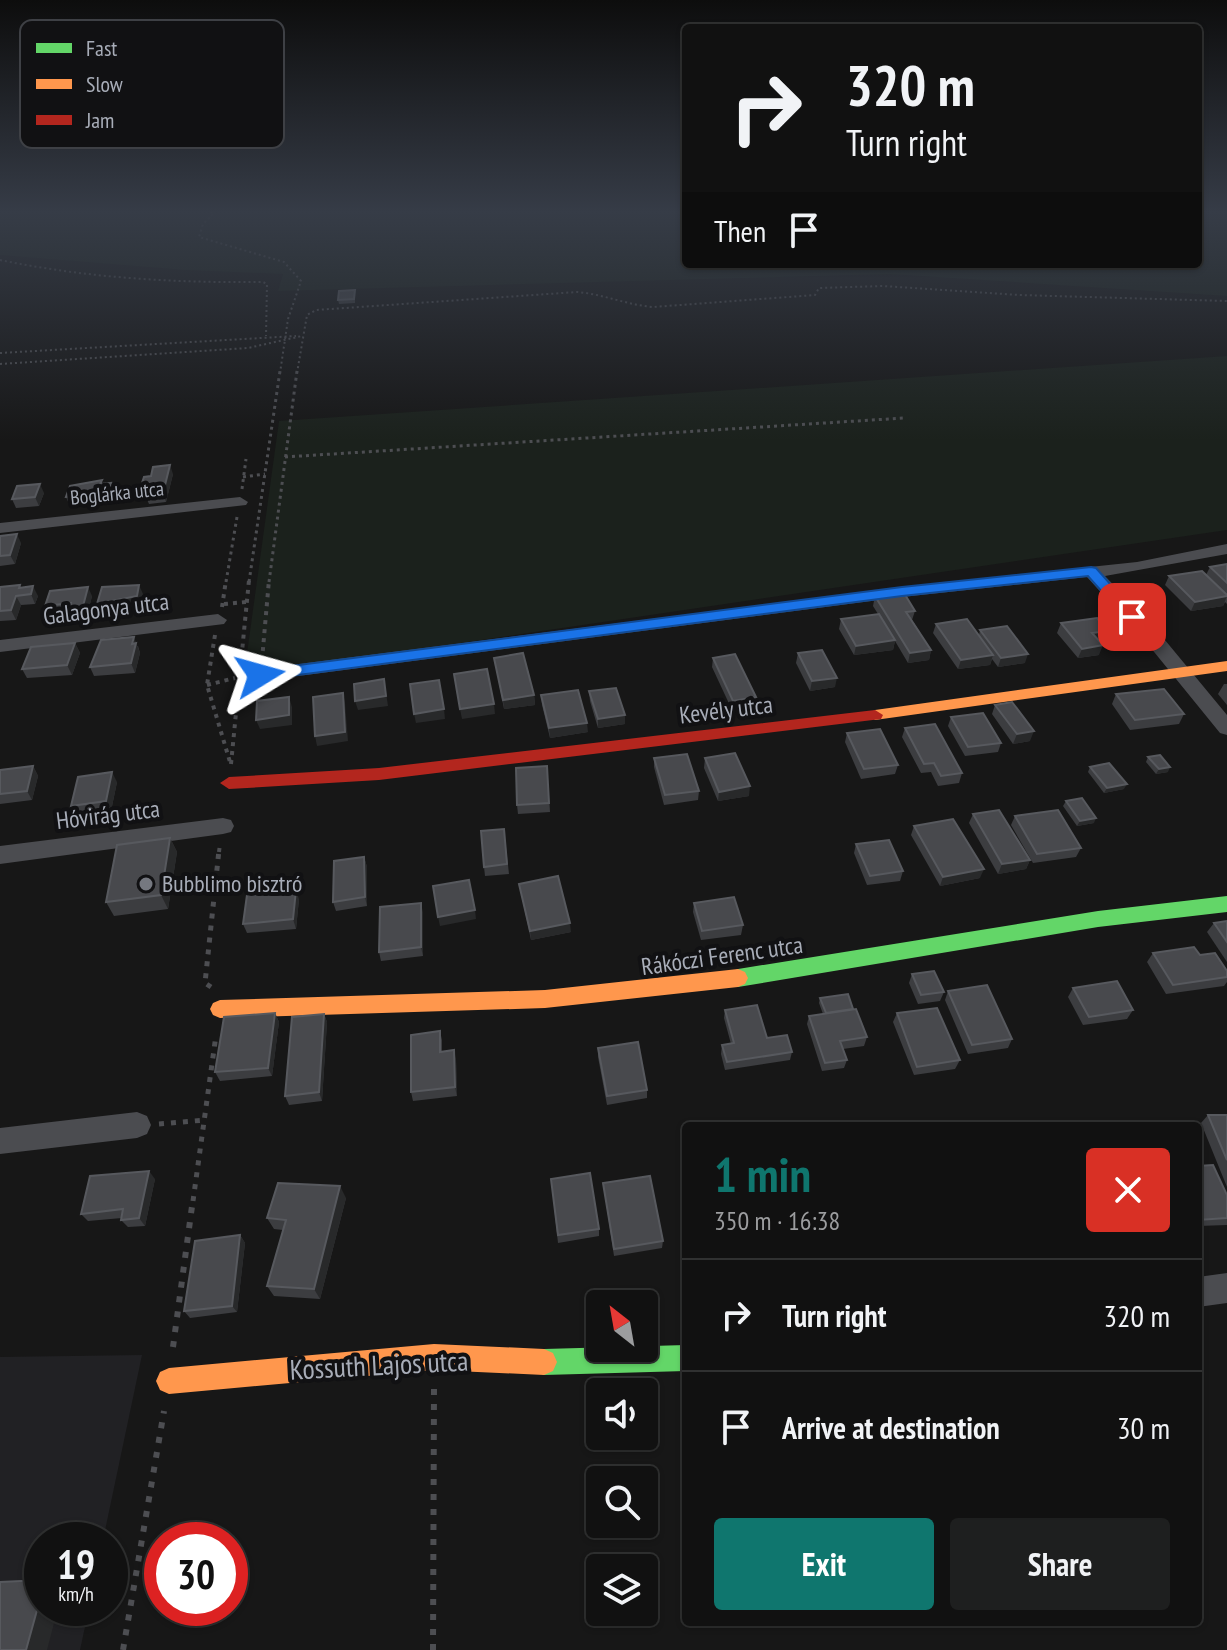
<!DOCTYPE html>
<html lang="en">
<head>
<meta charset="utf-8">
<style>
  :root { --surface:#111; --page:#1e1f1f; --text:#f1f3f6; --muted:#9c9d9f; --line:#303131; --accent:#0f766e }
  body { margin:0; font-family:"PT Sans Narrow",sans-serif; background:var(--page); color:var(--text); height:100vh; display:flex; flex-direction:column; font-size:30px; white-space:nowrap }
  * { box-sizing:border-box; margin:0 }
  p { font-size:26px; color:var(--muted) }
  .icon { flex:none; width:44px; height:44px; fill:none; stroke:currentColor; stroke-width:2; stroke-linecap:round; stroke-linejoin:round }
  .map { position:relative; flex:1; overflow:hidden }
  .panel { position:absolute; left:682px; top:1122px; width:520px; height:504px; display:flex; flex-direction:column; background:var(--surface); border-radius:8px; box-shadow:0 2px 6px #0004,0 0 0 2px var(--line) }
  .panel>* { flex:none }
  .hud { position:absolute; left:682px; top:24px; width:520px; height:244px; border-radius:8px; box-shadow:0 2px 6px #0004,0 0 0 2px var(--line); background:#111; color:var(--text); overflow:hidden }
  .needle { width:52px; rotate:329deg }
  .tools { position:absolute; left:586px; top:1290px; display:grid; gap:16px }
  .tools a { display:grid; place-items:center; width:72px; height:72px; border-radius:8px; background:var(--surface); box-shadow:0 2px 6px #0004,0 0 0 2px var(--line); font-size:40px }
  .speed { position:absolute; left:24px; top:1522px; display:flex; gap:16px; font-size:40px; font-weight:700; text-align:center }
  .speed>* { display:grid; place-content:center; width:104px; height:104px; border-radius:50%; background:var(--surface); box-shadow:0 2px 6px #0004,0 0 0 2px var(--line); line-height:1 }
  .speed small { font-size:20px; font-weight:400 }
  .speed .limit { border:12px solid #d22; background:#fff; color:#111 }
  .pin { position:absolute; display:grid; place-items:center; width:68px; height:68px; color:#fff; margin:-34px; border-radius:16px; box-shadow:0 4px 12px #0006 }
  .me { position:absolute; width:88px; margin:-44px; rotate:82deg; stroke-linejoin:round; filter:drop-shadow(0 0 6px #0008) }
  .turn { display:flex; align-items:center; gap:28px; height:168px; padding:0 32px; font-size:36px }
  .turn .icon { width:104px; height:104px; stroke-width:2.5 }
  .turn b { display:block; font-size:56px; line-height:68px }
  .then { display:flex; align-items:center; height:76px; padding:0 32px; background:#0003; gap:16px; font-size:30px }
  .round { display:grid; place-items:center; flex:none; width:84px; height:84px; border-radius:8px; background:var(--page) }
  .head { display:flex; align-items:center; justify-content:space-between; height:136px; padding:0 32px }
  h1 { font-size:48px; font-weight:700; line-height:60px; color:var(--accent) }
  .primary-button { display:flex; gap:16px; margin-top:auto; padding:16px 32px }
  .primary-button a { flex:1; height:92px; border-radius:8px; background:var(--accent); color:#fff; font-size:32px; font-weight:700; line-height:92px; text-align:center }
  .primary-button a+a { background:var(--page); color:var(--text) }
  ul { padding:0; list-style:none }
  li { display:flex; align-items:center; gap:24px; height:112px; padding:0 32px; border-top:2px solid var(--line) }
  li div { flex:1 }
  li b { display:block; font-size:30px }
  li em { font-style:normal }
  .map>svg:first-child { display:block }
</style>
</head>
<body>
<div class="map">
<svg width="1227" height="1650" viewBox="0 0 1227 1650">
  <rect width="100%" height="100%" fill="#171717"/>
  <!-- built -->
  <path fill="#212124" d="M142 1355 103 1540H42V1608H89L80 1650H0V1357Z"/>
  <!-- green -->
  <g fill="#1b211c">
    <path d="M0 210H686V264H1198V210H1227V296L890 274 278 291 283 274 185 270 0 255Z"/>
    <path d="M1227 356V530L244 675 279 421Z"/>
  </g>
  <g fill="none" stroke-linecap="round" stroke-linejoin="round">
    <!-- path-far4 -->
    <g stroke="#4d4e52" stroke-width="2" stroke-dasharray="2 3" stroke-linecap="butt">
      <path d="M206 210 214 213 203 224 199 237 284 262 301 281 288 319 280 373"/>
      <path d="M0 260C88 278 174 283 263 282L267 284 266 336"/>
      <path d="M0 353 296 336"/>
      <path d="M0 364 248 348 302 336"/>
      <path d="M297 373 307 315 316 310 577 292C603 294 627 305 653 307L815 295 819 288 883 286 1019 295 1227 301"/>
    </g>
    <!-- path-far3 -->
    <g stroke="#4d4e52" stroke-width="3" stroke-dasharray="3 4" stroke-linecap="butt">
      <path d="M285 457 904 418"/>
      <path d="M243 477 265 474"/>
      <path d="M242 489 246 459"/>
      <path d="M226 582 237 517"/>
      <path d="M249 582 280 371"/>
      <path d="M269 582 297 371"/>
    </g>
    <!-- path-far2 -->
    <g stroke="#4d4e52" stroke-width="4" stroke-dasharray="4 5" stroke-linecap="butt">
      <path d="M224 604 246 602"/>
      <path d="M222 607 226 580"/>
      <path d="M215 635 207 685 230 762"/>
      <path d="M262 660 269 580"/>
      <path d="M207 685 235 678"/>
      <path d="M231 764 249 580"/>
      <path d="M219 852 220 844"/>
    </g>
    <!-- path-far1 -->
    <g stroke="#4d4e52" stroke-width="5" stroke-dasharray="5 7" stroke-linecap="butt">
      <path d="M211 987 205 983 219 850"/>
      <path d="M159 1124 205 1120"/>
      <path d="M193 1201 216 1035"/>
    </g>
    <!-- path -->
    <g stroke="#4d4e52" stroke-width="6" stroke-dasharray="6 9" stroke-linecap="butt">
      <path d="M173 1347 193 1199"/>
      <path d="M123 1650 164 1411"/>
      <path d="M433 1650 434 1388"/>
    </g>
    <!-- street -->
    <g fill="#4b4c50" fill-rule="evenodd">
      <path d="M240 497 248 502 246 505 0 533V523Z"/>
      <path d="M1227 544V554L1105 576 1160 634 1227 715V735L1220 733 1146 642 1087 577 902 597 260 681 250 675 260 669 902 587 1137 562Z"/>
      <path d="M218 614 227 620 224 624 0 652V640Z"/>
      <path d="M223 818 231 820 234 826 231 832 223 834 0 864V846Z"/>
      <path d="M137 1112 147 1116 151 1125 147 1134 137 1138 0 1154V1128Z"/>
      <path d="M1227 1273V1303L1198 1307V1277Z"/>
    </g>
    <!-- fast -->
    <g fill="#63d668" fill-rule="evenodd">
      <path d="M1227 896V912L1098 927 738 987 731 984 728 978 731 972 738 969 1098 911Z"/>
      <path d="M686 1345V1371L544 1375 535 1371 531 1362 535 1353 544 1349Z"/>
    </g>
    <!-- slow -->
    <g fill="#ff974d" fill-rule="evenodd">
      <path d="M1227 661V671L875 720 867 715 875 710Z"/>
      <path d="M738 969 745 972 748 978 745 984 738 987 545 1008 220 1018 213 1015 210 1009 213 1003 220 1000 545 990Z"/>
      <path d="M434 1344 544 1349 553 1353 557 1362 553 1371 544 1375 434 1370 169 1394 160 1390 156 1381 160 1372 169 1368Z"/>
    </g>
    <!-- jam -->
    <path fill="#b3261e" fill-rule="evenodd" d="M875 710 883 715 881 719 379 780 229 789 220 783 229 777 379 768Z"/>
  </g>
  <!-- wall -->
  <g fill="#3c3d40">
    <path d="M355 290V303L339 304 338 300Z"/>
    <path d="M173 474 166 502 149 504 141 486Z"/>
    <path d="M103 483H111L114 492 111 503 70 506 66 497Z"/>
    <path d="M44 493 39 506 16 508 12 499Z"/>
    <path d="M0 536 21 543 15 564 0 566Z"/>
    <path d="M1227 564V604L1225 602 1223 606 1191 611 1165 585 1169 576 1206 575 1210 567Z"/>
    <path d="M0 587 21 588 38 596 35 604 21 605 16 620 0 621Z"/>
    <path d="M92 596 87 616 74 617 72 613 50 615 45 606Z"/>
    <path d="M875 596 915 611 912 620 931 650 929 660 908 663 895 641 893 650 854 655 839 629 841 619 878 614 873 606Z"/>
    <path d="M1061 623 1104 640 1099 641V655L1078 658 1057 633Z"/>
    <path d="M936 624 979 635 980 630 1025 663 998 667 992 659 990 665 958 669 933 633Z"/>
    <path d="M75 643 80 653 72 675 27 678 22 669Z"/>
    <path d="M138 646 140 653 135 673 94 676 90 667Z"/>
    <path d="M798 653 835 687 810 691 796 663Z"/>
    <path d="M494 658 534 695 535 705 504 709Z"/>
    <path d="M713 658 756 697 755 707 732 710 712 667Z"/>
    <path d="M1224 684H1227V705L1218 694Z"/>
    <path d="M589 691 625 715V724L598 728 590 701Z"/>
    <path d="M1116 694 1184 714 1179 724 1130 730 1112 704Z"/>
    <path d="M541 695 588 732 550 738 542 705Z"/>
    <path d="M995 705 1030 741 1013 744 992 714Z"/>
    <path d="M951 717 1001 743 998 752 965 756 948 726Z"/>
    <path d="M905 728 962 773 959 783 938 786 931 772 921 773 902 737Z"/>
    <path d="M847 733 898 765 895 774 861 779 845 742Z"/>
    <path d="M1148 757 1168 772 1156 774 1146 762Z"/>
    <path d="M654 758 699 791 698 800 664 805 654 767Z"/>
    <path d="M705 758 749 796 718 801 704 768Z"/>
    <path d="M33 766 38 776 32 800 0 804V770Z"/>
    <path d="M547 766 550 812 518 814 517 805Z"/>
    <path d="M1090 767 1124 789 1104 793 1088 772Z"/>
    <path d="M117 782 111 811 76 815 71 806Z"/>
    <path d="M1066 801 1094 823 1077 826 1063 806Z"/>
    <path d="M973 814 1030 860 1026 869 998 874 969 823Z"/>
    <path d="M1015 816 1081 848 1076 857 1033 863 1011 825Z"/>
    <path d="M914 826 980 878 940 886 911 835Z"/>
    <path d="M504 829 509 874 485 876 484 867Z"/>
    <path d="M170 838 177 852 168 909 114 916 106 902Z"/>
    <path d="M856 844 903 871 900 881 867 885 854 853Z"/>
    <path d="M364 857 367 867V906L336 911 333 902Z"/>
    <path d="M519 884 571 932 531 940Z"/>
    <path d="M299 899 296 929 247 933 243 924Z"/>
    <path d="M694 903 743 925 741 935 701 940 693 912Z"/>
    <path d="M423 912V956L381 961 379 952Z"/>
    <path d="M1227 921V962L1207 932 1214 923Z"/>
    <path d="M1153 953 1227 971V982L1224 986 1166 994 1147 962Z"/>
    <path d="M912 974 944 992 940 1001 918 1004 909 983Z"/>
    <path d="M1073 988 1133 1010 1127 1019 1083 1025 1068 997Z"/>
    <path d="M948 991 1012 1039 1008 1048 968 1054 945 1000Z"/>
    <path d="M820 998 853 1010 867 1037 864 1046 843 1049 847 1060 844 1068 822 1071 807 1024 809 1016 823 1014 819 1003Z"/>
    <path d="M725 1010 767 1038 792 1052 790 1060 725 1070 721 1054 722 1045 731 1044 724 1018Z"/>
    <path d="M275 1013 279 1022 272 1076 220 1081 215 1072Z"/>
    <path d="M897 1013 960 1060 955 1069 914 1075 893 1022Z"/>
    <path d="M324 1014 327 1022 322 1101 289 1105 285 1096Z"/>
    <path d="M440 1031 442 1040V1052L456 1059 457 1096 413 1101 411 1092Z"/>
    <path d="M598 1048 647 1090V1098L607 1105 598 1057Z"/>
    <path d="M1208 1115H1227V1187L1201 1123Z"/>
    <path d="M1198 1166 1227 1195V1225L1198 1226Z"/>
    <path d="M155 1179 145 1226 128 1227 121 1220 122 1218 88 1221 81 1214Z"/>
    <path d="M551 1179 599 1229V1236L558 1243Z"/>
    <path d="M603 1183 663 1241 662 1248 614 1256Z"/>
    <path d="M346 1198 320 1299 274 1296 267 1286 283 1230 274 1229 267 1218Z"/>
    <path d="M240 1235 245 1243 237 1312 190 1318 184 1311Z"/>
  </g>
  <!-- shaded-wall -->
  <g fill="#28292a">
    <path d="M170 465 173 474 166 502 163 493Z"/>
    <path d="M111 483 114 492 111 503 107 494Z"/>
    <path d="M40 484 44 493 39 506 35 497Z"/>
    <path d="M17 534 21 543 15 564 10 555Z"/>
    <path d="M139 585 143 594 140 605 102 613 97 604Z"/>
    <path d="M33 586 38 596 35 604 31 594Z"/>
    <path d="M88 587 92 596 87 616 83 606Z"/>
    <path d="M16 596 21 605 16 620 11 610Z"/>
    <path d="M1227 596 1223 606 1191 611 1195 602Z"/>
    <path d="M1108 631 1104 640 1089 643 1092 633Z"/>
    <path d="M134 637 140 653 135 673 131 663Z"/>
    <path d="M895 640 893 650 854 655 856 646Z"/>
    <path d="M75 643 80 653 72 675 67 665Z"/>
    <path d="M1103 645 1099 655 1078 658 1082 649Z"/>
    <path d="M931 650 929 660 908 663 910 653Z"/>
    <path d="M1028 654 1025 663 998 667 1001 658Z"/>
    <path d="M993 655 990 665 958 669 961 660Z"/>
    <path d="M837 678 835 687 810 691 812 681Z"/>
    <path d="M384 679 388 706 358 710 355 701Z"/>
    <path d="M343 693 345 703 348 741 317 746 315 736Z"/>
    <path d="M534 695 535 705 504 709 503 700Z"/>
    <path d="M289 697 292 707V725L260 729 256 720Z"/>
    <path d="M756 697 755 707 732 710 733 701Z"/>
    <path d="M494 704 495 714 462 719 460 709Z"/>
    <path d="M444 709 445 719 416 723 414 714Z"/>
    <path d="M625 715V724L598 728V719Z"/>
    <path d="M587 723 588 732 550 738 549 728Z"/>
    <path d="M1034 731 1030 741 1013 744 1017 734Z"/>
    <path d="M33 766 38 776 32 800 27 791Z"/>
    <path d="M1170 767 1168 772 1156 774 1159 769Z"/>
    <path d="M112 772 117 782 111 811 106 801Z"/>
    <path d="M1127 784 1124 789 1104 793 1107 788Z"/>
    <path d="M750 786 749 796 718 801 719 792Z"/>
    <path d="M1096 818 1094 823 1077 826 1080 821Z"/>
    <path d="M170 838 177 852 168 909 161 895Z"/>
    <path d="M364 857 367 867V906L365 897Z"/>
    <path d="M1030 860 1026 869 998 874 1002 864Z"/>
    <path d="M984 869 980 878 940 886 943 877Z"/>
    <path d="M296 890 299 899 296 929 293 919Z"/>
    <path d="M421 903 423 912V956L421 947Z"/>
    <path d="M475 910 476 919 440 926 438 917Z"/>
    <path d="M570 923 571 932 531 940 530 931Z"/>
    <path d="M275 1013 279 1022 272 1076 268 1068Z"/>
    <path d="M324 1014 327 1022 322 1101 319 1092Z"/>
    <path d="M454 1050 456 1059 457 1096 455 1087Z"/>
    <path d="M149 1171 155 1179 145 1226 139 1218Z"/>
    <path d="M340 1186 346 1198 320 1299 314 1289Z"/>
    <path d="M240 1235 245 1243 237 1312 232 1306Z"/>
    <path d="M42 1592V1608H58L47 1650H26Z"/>
  </g>
  <!-- building -->
  <g fill="#48494d" stroke="#57595e" stroke-width="2">
    <path d="M355 290 354 299 338 300 339 291Z"/>
    <path d="M170 465 163 493 146 494 148 486H141L144 477 151 476 153 467Z"/>
    <path d="M102 480 100 484 111 483 107 494 66 497 70 486Z"/>
    <path d="M40 484 35 497 12 499 17 486Z"/>
    <path d="M17 534 10 555 0 556V536Z"/>
    <path d="M1227 564V583L1210 567Z"/>
    <path d="M1202 571 1227 595V596L1195 602 1169 576Z"/>
    <path d="M20 585 19 588 33 586 31 594 16 596 11 610 0 611V587Z"/>
    <path d="M139 585 137 596 97 604 102 587Z"/>
    <path d="M88 587 83 606 70 608 71 603 45 606 50 591Z"/>
    <path d="M904 593 915 611 906 612 931 650 910 653 875 596Z"/>
    <path d="M879 614 895 640 856 646 841 619Z"/>
    <path d="M1097 618 1108 631 1092 633 1103 645 1082 649 1061 623Z"/>
    <path d="M967 619 993 655 961 660 936 624Z"/>
    <path d="M1007 626 1028 654 1001 658 980 630Z"/>
    <path d="M134 637 132 644 136 643 131 663 90 667 101 640Z"/>
    <path d="M75 643 67 665 22 669 31 647Z"/>
    <path d="M822 650 837 678 812 681 798 653Z"/>
    <path d="M523 653 534 695 503 700 494 658Z"/>
    <path d="M735 654 756 697 733 701 713 658Z"/>
    <path d="M487 669 494 704 460 709 454 674Z"/>
    <path d="M384 679 386 696 355 701 354 684Z"/>
    <path d="M439 680 444 709 414 714 410 684Z"/>
    <path d="M616 688 625 715 598 719 589 691Z"/>
    <path d="M1164 689 1184 714 1135 720 1116 694Z"/>
    <path d="M578 690 587 723 549 728 541 695Z"/>
    <path d="M343 693 345 732 315 736 313 697Z"/>
    <path d="M289 697V715L256 720 257 701Z"/>
    <path d="M1012 702 1034 731 1017 734 995 705Z"/>
    <path d="M983 713 1001 743 968 747 951 717Z"/>
    <path d="M935 724 962 773 941 776 934 763 924 764 905 728Z"/>
    <path d="M880 729 898 765 864 769 847 733Z"/>
    <path d="M735 753 750 786 719 792 705 758Z"/>
    <path d="M687 754 699 791 665 795 654 758Z"/>
    <path d="M1160 755 1170 767 1159 769 1148 757Z"/>
    <path d="M1109 763 1127 784 1107 788 1090 767Z"/>
    <path d="M33 766 27 791 0 794V770Z"/>
    <path d="M547 766 549 803 517 805 516 768Z"/>
    <path d="M112 772 106 801 71 806 78 777Z"/>
    <path d="M1082 798 1096 818 1080 821 1066 801Z"/>
    <path d="M999 810 1030 860 1002 864 973 814Z"/>
    <path d="M1058 810 1081 848 1037 854 1015 816Z"/>
    <path d="M953 819 984 869 943 877 914 826Z"/>
    <path d="M504 829 507 864 484 867 481 831Z"/>
    <path d="M170 838 161 895 106 902 117 845Z"/>
    <path d="M889 840 903 871 870 876 856 844Z"/>
    <path d="M364 857 365 897 333 902 334 861Z"/>
    <path d="M558 876 570 923 530 931 519 884Z"/>
    <path d="M469 880 475 910 438 917 433 886Z"/>
    <path d="M296 890 293 919 243 924 247 895Z"/>
    <path d="M734 897 743 925 702 931 694 903Z"/>
    <path d="M421 903V947L379 952 380 907Z"/>
    <path d="M1227 921V942L1214 923Z"/>
    <path d="M1194 947 1200 955 1215 953 1227 971V977L1173 985 1153 953Z"/>
    <path d="M934 971 944 992 921 995 912 974Z"/>
    <path d="M1117 981 1133 1010 1089 1017 1073 988Z"/>
    <path d="M987 985 1012 1039 972 1045 948 991Z"/>
    <path d="M848 994 853 1009 826 1013 820 998Z"/>
    <path d="M757 1005 767 1038 787 1035 792 1052 727 1062 722 1045 734 1043 725 1010Z"/>
    <path d="M937 1008 960 1060 917 1067 897 1013Z"/>
    <path d="M856 1009 867 1037 840 1041 847 1060 825 1063 809 1016Z"/>
    <path d="M275 1013 268 1068 215 1072 224 1017Z"/>
    <path d="M324 1014 319 1092 285 1096 292 1017Z"/>
    <path d="M440 1031V1052L454 1050 455 1087 411 1092V1035Z"/>
    <path d="M638 1042 647 1090 607 1096 598 1048Z"/>
    <path d="M1208 1115H1227V1160Z"/>
    <path d="M1213 1165 1227 1195V1218L1198 1220V1166Z"/>
    <path d="M149 1171 139 1218 121 1220 123 1209 81 1214 90 1176Z"/>
    <path d="M590 1173 599 1229 558 1235 551 1179Z"/>
    <path d="M650 1176 663 1241 614 1249 603 1183Z"/>
    <path d="M278 1183 340 1186 314 1289 267 1286 286 1220 267 1218Z"/>
    <path d="M240 1235 232 1306 184 1311 195 1241Z"/>
    <path d="M42 1580V1592L26 1650H0V1582Z"/>
  </g>
  <!-- sky -->
  <linearGradient id="sky" x2="0" y2="1"><stop stop-color="#0d0d0d"/><stop offset="0.48" stop-color="#363c47"/><stop offset="1" stop-color="#363c47" stop-opacity="0"/></linearGradient>
  <rect width="1227" height="441" fill="url(#sky)"/>
  <!-- route -->
  <path fill="#1a73e8" stroke="#114b97" stroke-width="2" d="M1091 567 1096 568 1137 614V620H1127L1088 576 902 596 260 680 252 675 260 670 902 587Z"/>
  <!-- markers -->
  <circle fill="#757880" stroke="#111113" stroke-width="3" cx="146" cy="884" r="8"/>
  <g text-anchor="middle" stroke-width="8" stroke-linejoin="round" paint-order="stroke">
    <!-- far-street labels -->
    <g font-size="20" fill="#a8adb8" stroke="#111113">
      <text transform="translate(117 493) rotate(-6)" y="7">Boglárka utca</text>
    </g>
    <!-- street labels -->
    <g font-size="24" fill="#a8adb8" stroke="#111113">
      <text transform="translate(106 609) rotate(-7)" y="8">Galagonya utca</text>
      <text transform="translate(726 710) rotate(-7)" y="8">Kevély utca</text>
      <text transform="translate(108 815) rotate(-7)" y="8">Hóvirág utca</text>
      <text transform="translate(722 956) rotate(-8)" y="8">Rákóczi Ferenc utca</text>
    </g>
    <!-- poi labels -->
    <g font-size="24" fill="#a8adb8" stroke="#111113" text-anchor="start">
      <text x="162" y="892">Bubblimo bisztró</text>
    </g>
    <!-- near-street labels -->
    <g font-size="28" fill="#a8adb8" stroke="#111113">
      <text transform="translate(379 1365) rotate(-3)" y="10">Kossuth Lajos utca</text>
    </g>
  </g>
  <!-- legend -->
  <rect x="20" y="20" width="264" height="128" rx="12" fill="#111113" stroke="#3e4045" stroke-width="2"/>
  <rect x="36" y="43" width="36" height="10" fill="#63d668"/>
  <rect x="36" y="79" width="36" height="10" fill="#ff974d"/>
  <rect x="36" y="115" width="36" height="10" fill="#b3261e"/>
  <g font-size="22" fill="#a8adb8">
    <text x="86" y="56">Fast</text>
    <text x="86" y="92">Slow</text>
    <text x="86" y="128">Jam</text>
  </g>
</svg>
<div class="tools">
<a><svg class="needle" viewBox="-14 -14 28 28"><path d="M0-13l5 13h-10z" fill="#e53935"/><path d="M0 13l5-13h-10z" fill="#9c9d9f"/></svg></a>
<a><svg class="icon" aria-label="sound" viewBox="0 0 24 24"><path d="M4 9h4l5-4v14l-5-4H4zM17 9q2 3 0 6"/></svg></a>
<a><svg class="icon" aria-label="search" viewBox="0 0 24 24"><circle cx="10" cy="10" r="6"/><path d="M15 15l6 6"/></svg></a>
<a><svg class="icon" aria-label="layers" viewBox="0 0 24 24"><path d="M12 4l9 5-9 5-9-5zM3 14l9 5 9-5"/></svg></a>
</div>
<div class="speed"><div>19<small>km/h</small></div><div class="limit">30</div></div>
<div class="pin" style="left:1132px;top:617px;background:#d93025"><svg class="icon" aria-label="arrive" viewBox="0 0 24 24"><path d="M6 21V4h12l-3 4 3 4H6"/></svg></div>
<svg class="me" style="left:260px;top:675px" viewBox="-20 -20 40 40"><path d="M0-17L14 15 0 8-14 15z" fill="#1a73e8" stroke="#fff" stroke-width="4"/></svg>
<div class="hud">
<div class="turn"><svg class="icon" aria-label="right" viewBox="0 0 24 24"><path d="M7 20v-9h11M14 6l5 5-5 5"/></svg><div><b>320 m</b>Turn right</div></div>
<div class="then">Then<svg class="icon" aria-label="arrive" viewBox="0 0 24 24"><path d="M6 21V4h12l-3 4 3 4H6"/></svg></div>
</div>
<section class="panel">
<div class="head"><div><h1>1 min</h1><p>350 m · 16:38</p></div><a class="round" style="background:#d93025;color:#fff"><svg class="icon" aria-label="close" viewBox="0 0 24 24"><path d="M6 6l12 12M18 6L6 18"/></svg></a></div>
<ul>
<li><svg class="icon" aria-label="right" viewBox="0 0 24 24"><path d="M7 20v-9h11M14 6l5 5-5 5"/></svg><div><b>Turn right</b></div><em>320 m</em></li>
<li><svg class="icon" aria-label="arrive" viewBox="0 0 24 24"><path d="M6 21V4h12l-3 4 3 4H6"/></svg><div><b>Arrive at destination</b></div><em>30 m</em></li>
</ul>
<div class="primary-button"><a>Exit</a><a>Share</a></div>
</section>
</div>
</body>
</html>
